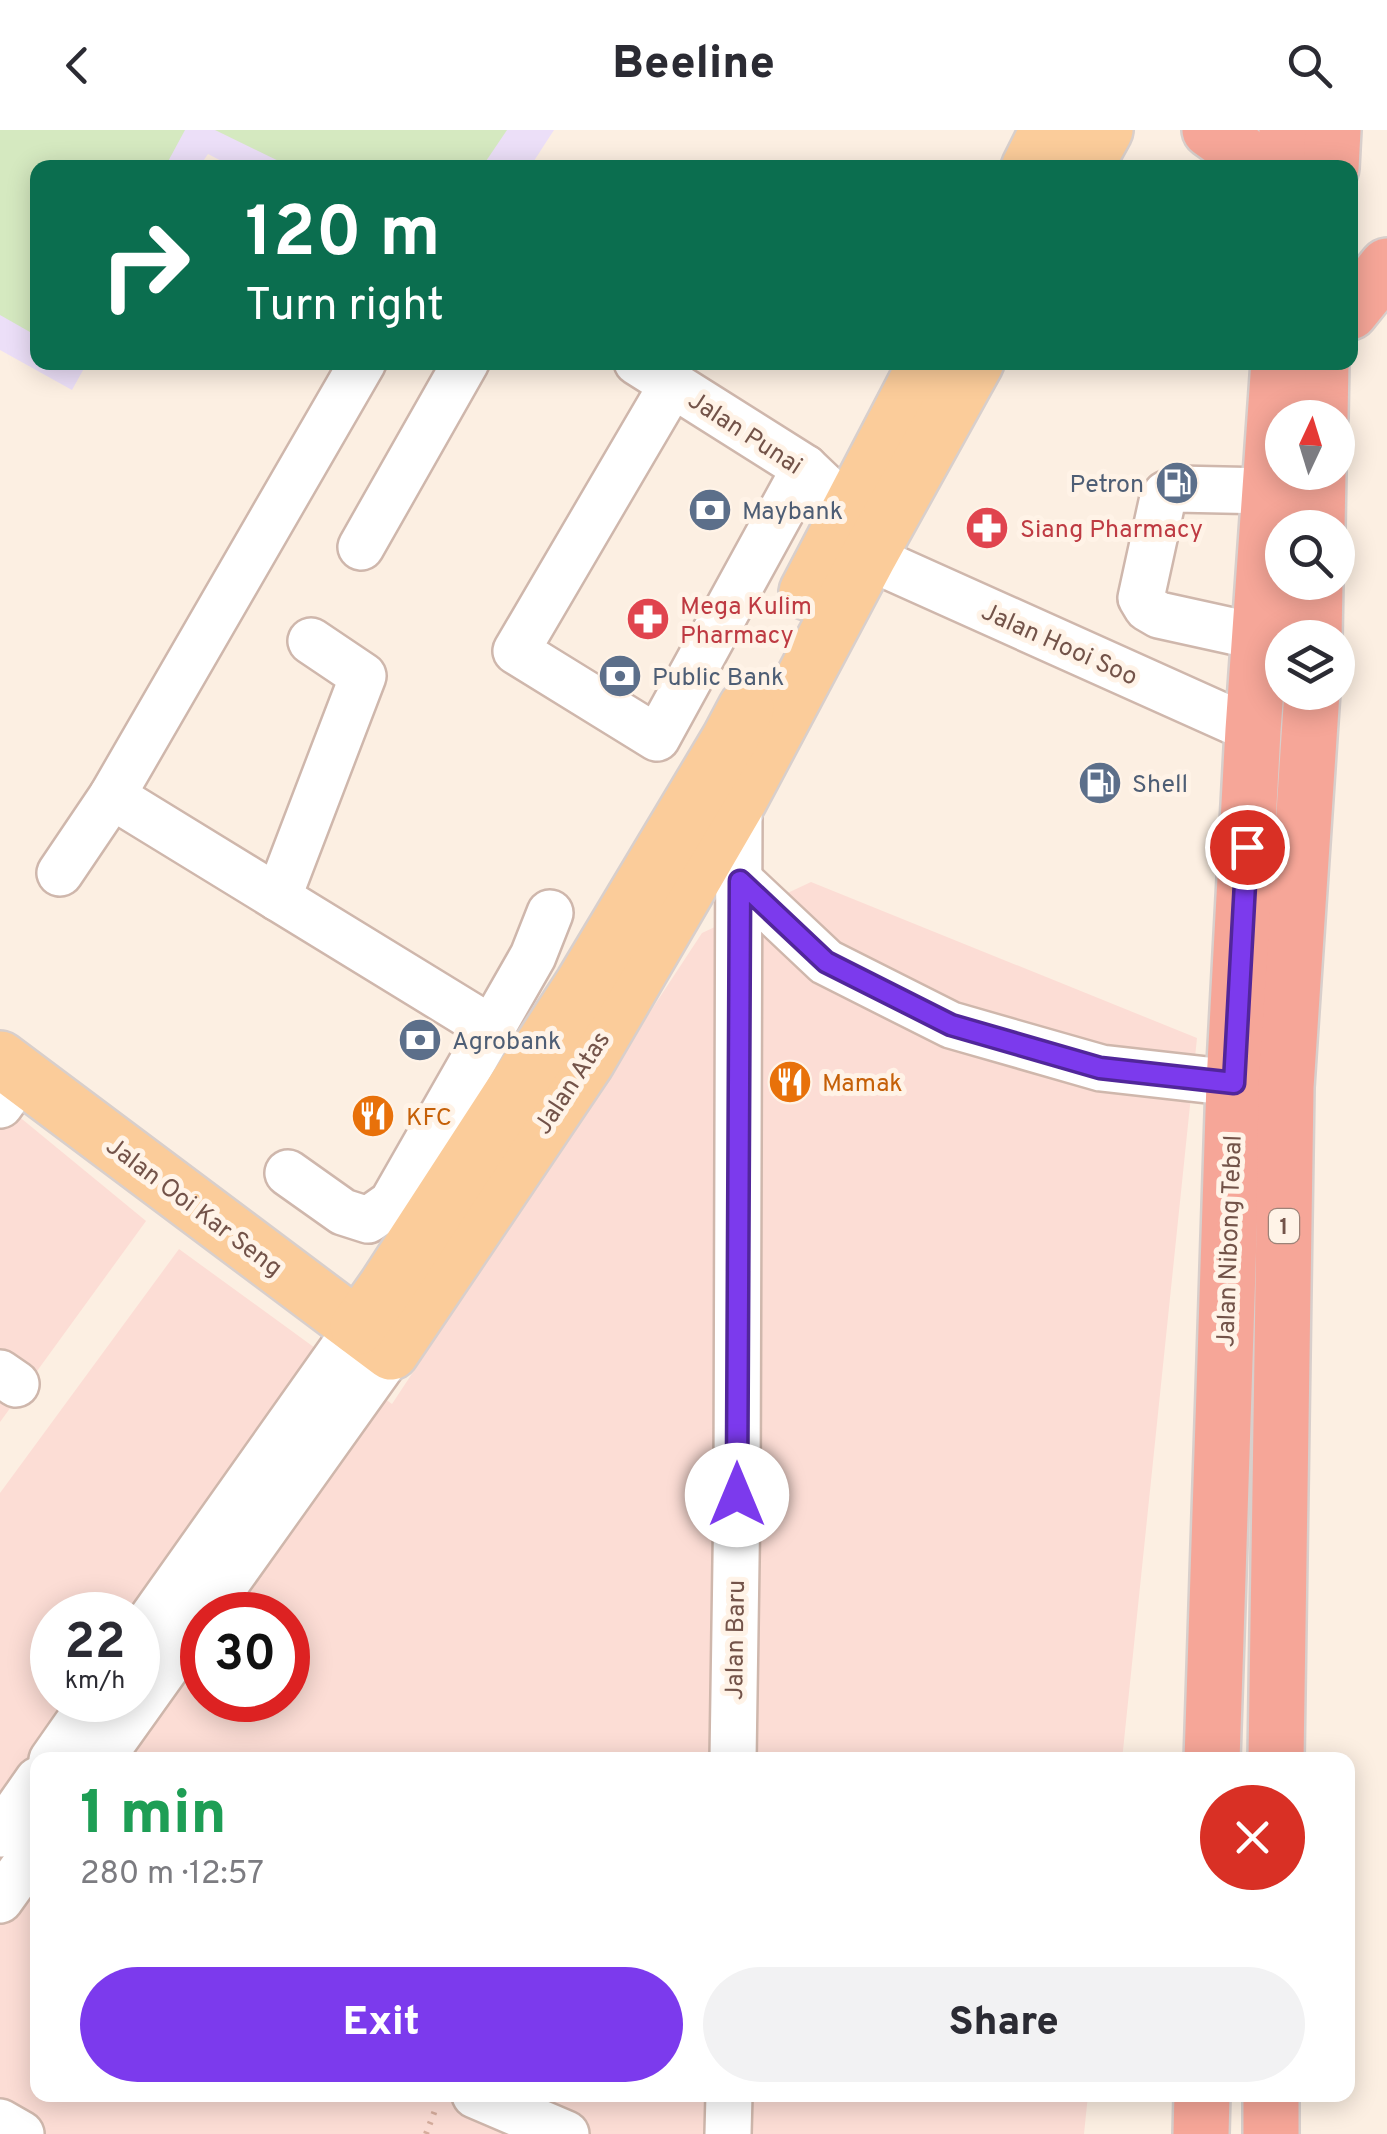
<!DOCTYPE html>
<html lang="en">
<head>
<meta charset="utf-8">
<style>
  :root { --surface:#fff; --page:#f2f2f3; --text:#2b2b33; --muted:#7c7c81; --accent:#7c3aed }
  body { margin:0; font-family:Overpass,sans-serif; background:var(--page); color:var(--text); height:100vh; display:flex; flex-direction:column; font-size:38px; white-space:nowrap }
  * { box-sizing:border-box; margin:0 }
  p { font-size:32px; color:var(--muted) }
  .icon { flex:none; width:55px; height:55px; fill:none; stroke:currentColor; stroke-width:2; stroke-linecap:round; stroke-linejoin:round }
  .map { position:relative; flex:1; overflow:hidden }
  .side { position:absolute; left:30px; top:1622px; width:1325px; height:350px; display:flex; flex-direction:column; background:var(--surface); border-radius:20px; box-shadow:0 5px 25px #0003 }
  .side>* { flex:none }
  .banner { position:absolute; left:30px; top:30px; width:1328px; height:210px; border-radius:20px; box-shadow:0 5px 25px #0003; background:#0b6e4f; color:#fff; overflow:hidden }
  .needle { width:65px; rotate:4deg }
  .buttons { position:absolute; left:1265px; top:270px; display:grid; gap:20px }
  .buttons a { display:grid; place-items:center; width:90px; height:90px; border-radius:50%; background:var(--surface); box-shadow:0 5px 25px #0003; font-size:50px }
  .speed { position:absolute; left:30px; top:1462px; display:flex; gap:20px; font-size:50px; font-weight:700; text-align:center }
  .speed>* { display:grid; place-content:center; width:130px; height:130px; border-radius:50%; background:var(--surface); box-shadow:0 5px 25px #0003; line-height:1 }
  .speed small { font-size:25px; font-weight:400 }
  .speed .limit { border:15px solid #d22; background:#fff; color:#111 }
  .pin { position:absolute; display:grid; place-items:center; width:85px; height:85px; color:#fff; margin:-42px; border:5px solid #fff; border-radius:50%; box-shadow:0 2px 10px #0007 }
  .me { position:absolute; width:110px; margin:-55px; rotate:0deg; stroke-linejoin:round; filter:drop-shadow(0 0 8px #0008) }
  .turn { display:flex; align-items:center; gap:35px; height:210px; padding:0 50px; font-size:45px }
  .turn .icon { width:130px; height:130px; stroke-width:2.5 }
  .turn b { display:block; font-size:70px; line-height:85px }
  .round { display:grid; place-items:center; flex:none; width:105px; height:105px; border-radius:52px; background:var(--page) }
  .summary { display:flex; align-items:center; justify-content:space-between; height:170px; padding:0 50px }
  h1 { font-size:60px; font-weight:800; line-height:75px; color:#1e9e55 }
  .primary-button { display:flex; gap:20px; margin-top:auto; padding:20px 50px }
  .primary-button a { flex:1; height:115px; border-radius:60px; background:var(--accent); color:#fff; font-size:40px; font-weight:800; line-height:115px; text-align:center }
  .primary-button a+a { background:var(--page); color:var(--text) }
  header { display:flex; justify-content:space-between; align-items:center; height:130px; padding:0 50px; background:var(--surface); font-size:45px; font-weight:800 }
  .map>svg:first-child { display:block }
</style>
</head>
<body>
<header><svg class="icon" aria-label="back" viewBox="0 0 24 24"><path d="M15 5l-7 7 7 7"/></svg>Beeline<svg class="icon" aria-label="search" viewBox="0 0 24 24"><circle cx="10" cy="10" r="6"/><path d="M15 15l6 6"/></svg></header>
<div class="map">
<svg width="1387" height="2004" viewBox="0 0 1387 2004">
  <rect width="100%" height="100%" fill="#fcefe2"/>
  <!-- commercial -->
  <g fill="#fcddd5" fill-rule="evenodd">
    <path d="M811 752 1197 908 1122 1630H38V1965H1088L1084 2004H0V1363L179 1119 392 1274 702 803ZM52 1485H138V1570H52ZM202 1485H288V1570H202Z"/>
    <path d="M0 971 146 1091 0 1292Z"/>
  </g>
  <!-- education -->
  <path fill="#ecdff8" d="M0 0H554L530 37 235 38 208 24 199 37 38 38V232L87 233 72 260 0 220Z"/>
  <!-- green -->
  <g fill="#d5e9c0">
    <path d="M0 0H185L165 37 38 38 37 206 0 185Z"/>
    <path d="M215 0H507L482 37H291Z"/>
  </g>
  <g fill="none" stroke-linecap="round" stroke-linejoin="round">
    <!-- minor casing -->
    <g stroke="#cfb7ac" stroke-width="50">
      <g id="minor">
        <path d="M637 232 805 338 826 358"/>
        <path d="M672 255 516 521 657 608 805 338"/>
        <path d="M361 417 466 232"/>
        <path d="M868 427 1253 600"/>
        <path d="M1259 507 1159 485 1147 478 1141 468 1162 372 1166 364 1176 359 1270 361"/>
        <path d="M112 666 492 899"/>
        <path d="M60 743 112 666 363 232"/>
        <path d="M740 751 826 832 951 895 1101 938 1234 953"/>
        <path d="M278 768 363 546 311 511"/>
        <path d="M0 975 21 946"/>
        <path d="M288 1043 343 1082 368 1090 392 1073 533 826 550 783"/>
        <path d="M0 1243 16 1254"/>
        <path d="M138 1508 358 1197"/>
        <path d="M52 1630 94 1570"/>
        <path d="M100 1630 391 1222"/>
        <path d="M733 1630 737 1365 739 670"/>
        <path d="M0 1704 38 1650"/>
        <path d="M0 1770 38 1717"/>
        <path d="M475 1965 566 2004"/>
        <path d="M0 1992 21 2004"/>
        <path d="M728 2004 729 1965"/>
      </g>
    </g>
    <!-- major casing -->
    <g stroke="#d8cfcc" stroke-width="60">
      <g id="major">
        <path d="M1029 38 1048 0"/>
        <path d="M1084 38 1105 0"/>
        <path d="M807 462 927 232"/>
        <path d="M0 929 391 1222 587 931 739 670 868 427 976 232"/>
        <path d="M358 1197 386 1157 583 854 729 610 746 578"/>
      </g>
    </g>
    <!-- highway casing -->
    <g stroke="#d8cfcc" stroke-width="60">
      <g id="highway">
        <path d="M1210 0 1242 23 1250 38"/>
        <path d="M1287 38V0"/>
        <path d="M1331 38 1333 0"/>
        <path d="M1350 182 1387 136"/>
        <path d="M1320 288 1321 232"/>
        <path d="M1317 398 1318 342"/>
        <path d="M1314 508 1315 452"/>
        <path d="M1212 1630 1234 953 1253 600 1279 232"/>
        <path d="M1276 1630 1286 957 1312 562"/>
        <path d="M1201 2004 1202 1965"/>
        <path d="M1271 2004V1965"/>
      </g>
    </g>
    <!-- path -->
    <path stroke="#d6ad9d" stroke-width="6" stroke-dasharray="2.5 8" stroke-linecap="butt" d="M426 2004 437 1975"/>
    <!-- minor -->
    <use href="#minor" stroke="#fff" stroke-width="45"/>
    <!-- major -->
    <use href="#major" stroke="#fbcc9a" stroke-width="55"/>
    <!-- highway -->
    <use href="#highway" stroke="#f6a698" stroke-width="55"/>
  </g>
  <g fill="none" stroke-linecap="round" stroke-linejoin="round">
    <!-- route casing -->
    <g stroke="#51269a" stroke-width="25">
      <path id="route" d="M737 1365 740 751 826 832 951 895 1100 938 1234 953 1247 717"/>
    </g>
    <!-- route -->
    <use href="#route" stroke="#7c3aed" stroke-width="18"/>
  </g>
  <!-- icons -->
  <defs>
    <g id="fuel-disc" transform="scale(2.25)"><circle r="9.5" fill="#5c6f8a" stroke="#fff3e7"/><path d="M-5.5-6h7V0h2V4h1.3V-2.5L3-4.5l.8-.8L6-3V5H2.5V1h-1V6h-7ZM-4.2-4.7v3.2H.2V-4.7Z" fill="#fff"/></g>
    <g id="bank-disc" transform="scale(2.25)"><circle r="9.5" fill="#5c6f8a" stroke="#fff3e7"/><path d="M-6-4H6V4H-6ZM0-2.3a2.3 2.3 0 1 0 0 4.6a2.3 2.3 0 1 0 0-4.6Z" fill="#fff"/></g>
    <g id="pharmacy-disc" transform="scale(2.25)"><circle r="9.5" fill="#e0444e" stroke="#fff3e7"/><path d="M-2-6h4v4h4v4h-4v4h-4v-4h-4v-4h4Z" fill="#fff"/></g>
    <g id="restaurant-disc" transform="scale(2.25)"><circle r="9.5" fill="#e8710a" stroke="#fff3e7"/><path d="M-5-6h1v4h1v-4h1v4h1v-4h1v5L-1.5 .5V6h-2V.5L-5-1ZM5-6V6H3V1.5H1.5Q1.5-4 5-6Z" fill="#fff"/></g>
  </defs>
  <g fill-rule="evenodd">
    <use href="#fuel-disc" x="1177" y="353"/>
    <use href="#bank-disc" x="710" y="380"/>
    <use href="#pharmacy-disc" x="987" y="398"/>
    <use href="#pharmacy-disc" x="648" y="489"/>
    <use href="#bank-disc" x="620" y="546"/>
    <use href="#fuel-disc" x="1100" y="653"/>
    <use href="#bank-disc" x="420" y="910"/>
    <use href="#restaurant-disc" x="790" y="952"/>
    <use href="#restaurant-disc" x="373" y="986"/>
  </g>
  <g text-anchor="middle" stroke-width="10" stroke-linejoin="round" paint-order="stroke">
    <!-- shield labels -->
    <rect fill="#fff3e7" stroke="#9d8378" stroke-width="2.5" x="1269" y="1079" width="30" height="34" rx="8"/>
    <g font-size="22" font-weight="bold" fill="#735349">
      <text x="1284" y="1104">1</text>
    </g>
    <!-- street labels -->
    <g font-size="25" fill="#735349" stroke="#fff3e7">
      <text transform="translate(746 302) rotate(33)" y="9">Jalan Punai</text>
      <text transform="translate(1060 513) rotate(24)" y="9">Jalan Hooi Soo</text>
      <text transform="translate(571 952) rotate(-57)" y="9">Jalan Atas</text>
      <text transform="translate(195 1076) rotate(37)" y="9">Jalan Ooi Kar Seng</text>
      <text transform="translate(1228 1111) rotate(-88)" y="9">Jalan Nibong Tebal</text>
      <text transform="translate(734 1510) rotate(-89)" y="9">Jalan Baru</text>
    </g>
    <!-- service labels -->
    <g font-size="25" fill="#4e5e75" stroke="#fff3e7" text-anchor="start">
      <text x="1144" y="362" text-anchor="end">Petron</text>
      <text x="742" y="389">Maybank</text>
      <text x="652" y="555">Public Bank</text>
      <text x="1132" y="662">Shell</text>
      <text x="452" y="919">Agrobank</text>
    </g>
    <!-- health labels -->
    <g font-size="25" fill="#be3a42" stroke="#fff3e7" text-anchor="start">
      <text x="1020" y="407">Siang Pharmacy</text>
      <text x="680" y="484">Mega Kulim<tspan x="680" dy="29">Pharmacy</tspan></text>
    </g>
    <!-- food labels -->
    <g font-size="25" fill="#c56008" stroke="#fff3e7" text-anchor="start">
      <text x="822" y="961">Mamak</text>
      <text x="406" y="995">KFC</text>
    </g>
  </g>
</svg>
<div class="buttons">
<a><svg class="needle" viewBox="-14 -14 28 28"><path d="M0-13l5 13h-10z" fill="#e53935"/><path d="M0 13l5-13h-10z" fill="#7c7c81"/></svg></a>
<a><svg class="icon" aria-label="search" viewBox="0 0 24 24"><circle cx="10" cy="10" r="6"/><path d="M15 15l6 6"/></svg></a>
<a><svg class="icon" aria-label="layers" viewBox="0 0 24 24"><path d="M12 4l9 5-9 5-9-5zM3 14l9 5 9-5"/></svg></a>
</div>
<div class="speed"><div>22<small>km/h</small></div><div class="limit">30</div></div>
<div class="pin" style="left:1247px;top:717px;background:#d93025"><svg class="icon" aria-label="arrive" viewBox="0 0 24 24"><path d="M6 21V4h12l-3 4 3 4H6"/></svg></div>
<svg class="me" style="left:737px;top:1365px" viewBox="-20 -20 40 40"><circle r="19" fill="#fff"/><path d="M0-13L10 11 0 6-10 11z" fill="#7c3aed"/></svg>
<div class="banner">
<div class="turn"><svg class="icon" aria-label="right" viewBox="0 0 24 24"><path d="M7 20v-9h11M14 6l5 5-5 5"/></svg><div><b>120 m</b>Turn right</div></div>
</div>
<section class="side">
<div class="summary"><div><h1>1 min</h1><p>280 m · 12:57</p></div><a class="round" style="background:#d93025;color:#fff"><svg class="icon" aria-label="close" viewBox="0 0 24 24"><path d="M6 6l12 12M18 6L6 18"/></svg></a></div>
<div class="primary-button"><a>Exit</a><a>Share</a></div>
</section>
</div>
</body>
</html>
